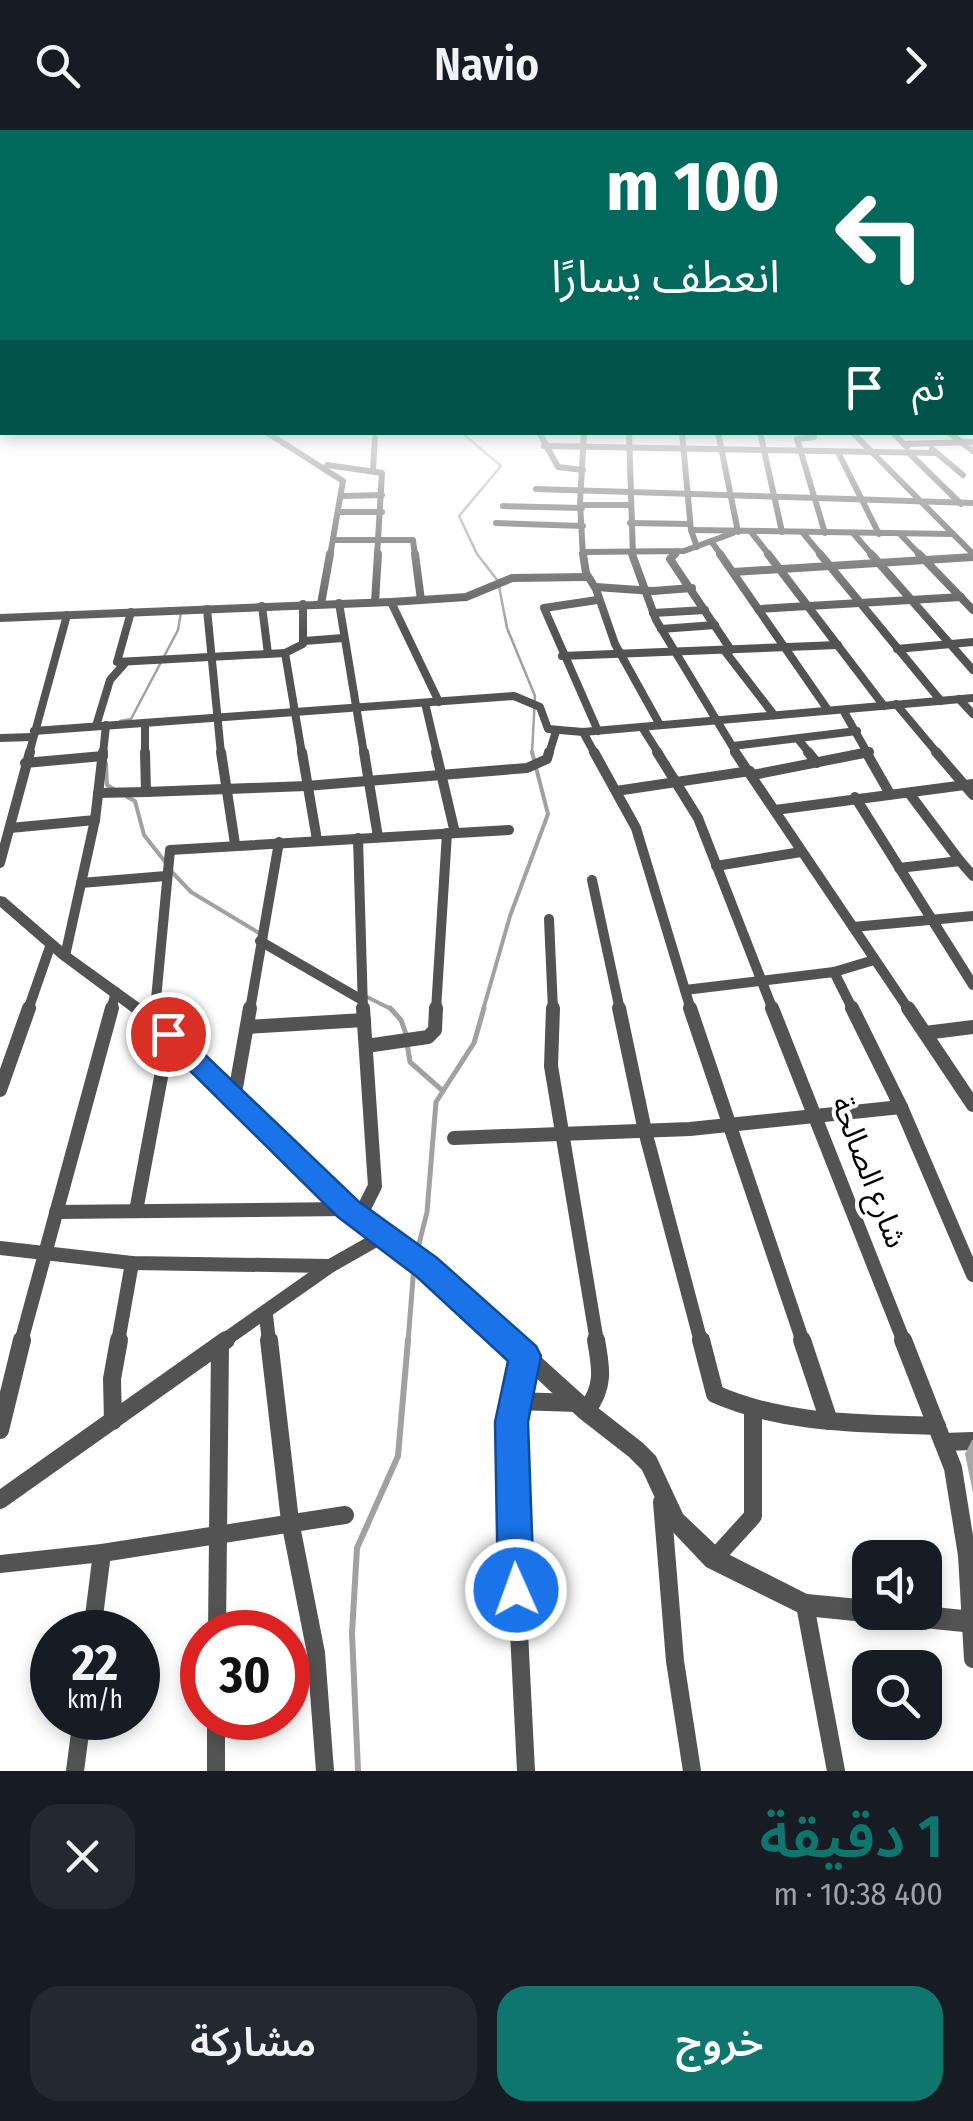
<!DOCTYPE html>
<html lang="ar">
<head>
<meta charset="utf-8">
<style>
  :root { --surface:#171b24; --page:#242831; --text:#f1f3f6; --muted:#9ea1a6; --accent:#0f766e }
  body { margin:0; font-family:"Fira Sans Condensed","Noto Sans Arabic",sans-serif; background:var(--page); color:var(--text); direction:rtl; height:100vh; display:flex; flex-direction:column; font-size:38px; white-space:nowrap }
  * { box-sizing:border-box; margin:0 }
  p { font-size:32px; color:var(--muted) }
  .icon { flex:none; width:55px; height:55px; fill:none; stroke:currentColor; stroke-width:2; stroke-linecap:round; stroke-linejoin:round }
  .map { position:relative; height:1641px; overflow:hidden; direction:ltr }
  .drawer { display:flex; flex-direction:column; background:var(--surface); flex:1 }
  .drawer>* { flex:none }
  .guide { position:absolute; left:0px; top:0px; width:975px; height:305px; box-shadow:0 5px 15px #0003; direction:rtl; background:#00695c; color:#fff; overflow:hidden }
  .controls { position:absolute; left:852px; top:1410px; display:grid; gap:20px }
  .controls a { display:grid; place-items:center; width:90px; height:90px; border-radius:20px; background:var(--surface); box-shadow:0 5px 15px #0003; font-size:50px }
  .speed { position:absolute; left:30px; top:1480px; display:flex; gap:20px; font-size:50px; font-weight:700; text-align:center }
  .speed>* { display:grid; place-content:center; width:130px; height:130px; border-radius:50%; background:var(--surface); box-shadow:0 5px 15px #0003; line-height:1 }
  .speed small { font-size:25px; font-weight:400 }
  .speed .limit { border:15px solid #d22; background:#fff; color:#111 }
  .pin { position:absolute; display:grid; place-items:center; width:85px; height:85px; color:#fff; margin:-42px; border:5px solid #fff; border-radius:50%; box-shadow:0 2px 10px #0007 }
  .me { position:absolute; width:110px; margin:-55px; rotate:358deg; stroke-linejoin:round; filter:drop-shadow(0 0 8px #0008) }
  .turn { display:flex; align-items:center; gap:35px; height:210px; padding:0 30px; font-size:45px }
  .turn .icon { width:130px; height:130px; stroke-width:2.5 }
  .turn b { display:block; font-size:70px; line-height:85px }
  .then { display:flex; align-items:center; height:95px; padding:0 30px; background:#0003; gap:20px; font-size:38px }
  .round { display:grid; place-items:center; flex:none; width:105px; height:105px; border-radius:30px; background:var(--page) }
  .headline { display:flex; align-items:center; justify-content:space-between; height:170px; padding:0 30px }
  h1 { font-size:60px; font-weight:600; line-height:75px; color:var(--accent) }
  .primary-button { display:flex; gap:20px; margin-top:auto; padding:20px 30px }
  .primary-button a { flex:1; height:115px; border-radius:30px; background:var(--accent); color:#fff; font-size:40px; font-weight:600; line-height:115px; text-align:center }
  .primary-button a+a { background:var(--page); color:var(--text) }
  header { display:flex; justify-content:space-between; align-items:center; height:130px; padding:0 30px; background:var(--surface); font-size:45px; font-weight:600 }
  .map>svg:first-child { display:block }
</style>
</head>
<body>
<header><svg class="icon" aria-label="forward" viewBox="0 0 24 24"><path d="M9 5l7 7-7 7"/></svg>Navio<svg class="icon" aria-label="search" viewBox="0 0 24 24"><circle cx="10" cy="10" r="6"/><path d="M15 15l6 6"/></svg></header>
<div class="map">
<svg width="973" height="1641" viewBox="0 0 973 1641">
  <rect width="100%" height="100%" fill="#fff"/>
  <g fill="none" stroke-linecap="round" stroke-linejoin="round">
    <!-- stream-far3 -->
    <g stroke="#a1a1a1" stroke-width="2.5">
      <path d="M461 302 501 336 459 386 477 424 498 451 507 498 535 566 532 624"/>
      <path d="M120 591 131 589 178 500 181 482"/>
    </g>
    <!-- stream-far2 -->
    <g stroke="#a1a1a1" stroke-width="4">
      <path d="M106 633 107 655 115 660"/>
      <path d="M127 667 135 671 144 705 166 733"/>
      <path d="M171 741 191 762 259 803"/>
      <path d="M365 866 393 880"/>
      <path d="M483 880 510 786 548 684 532 622"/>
    </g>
    <!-- stream-far1 -->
    <g stroke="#a1a1a1" stroke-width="5">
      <path d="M390 878 401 890 406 904"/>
      <path d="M407 913 410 932 443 961"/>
      <path d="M416 1126 427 1082 436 972 474 913 484 878"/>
      <path d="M408 1212 414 1136"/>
    </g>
    <!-- stream -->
    <path stroke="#a1a1a1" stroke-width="6" d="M358 1641 352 1503 357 1418 398 1326 408 1210"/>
    <!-- minor-far4 -->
    <g stroke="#535353" stroke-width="6">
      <path d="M266 302 343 351 330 426"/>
      <path d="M539 302 558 337 583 340"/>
      <path d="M629 302 633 426"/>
      <path d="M682 302 691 400 697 417"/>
      <path d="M718 302 738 402"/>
      <path d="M760 302 782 402"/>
      <path d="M812 302 814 307 797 309 825 403"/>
      <path d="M852 302 973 424"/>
      <path d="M892 302 907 317"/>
      <path d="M948 302 973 321"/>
      <path d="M904 314 973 312"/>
      <path d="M544 316 936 323"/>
      <path d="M932 319 963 345"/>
      <path d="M838 322 879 404"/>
      <path d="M909 323 961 374"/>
      <path d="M327 335 382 343 377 426"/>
      <path d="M373 340 375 308"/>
      <path d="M536 359 973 373"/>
      <path d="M342 366 382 365"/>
      <path d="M582 375H629"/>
      <path d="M503 376 582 378"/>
      <path d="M338 382H382"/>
      <path d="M496 393 583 396"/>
      <path d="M630 393 690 394"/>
      <path d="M691 400 953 404"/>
      <path d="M751 402 770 426"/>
      <path d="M803 403 822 426"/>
      <path d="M853 403 873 426"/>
      <path d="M900 404 921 426"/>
      <path d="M333 410H413L415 426"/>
      <path d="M711 411 722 426"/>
      <path d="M584 422 684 421 733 403"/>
      <path d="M583 426 580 373 584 302"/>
      <path d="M672 426 677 421"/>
    </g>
    <!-- minor-far3 -->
    <g stroke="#535353" stroke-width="8">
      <path d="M415 424 421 470"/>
      <path d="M583 424 586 443 596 459 615 514 660 595"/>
      <path d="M632 424 656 490 737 624"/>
      <path d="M675 424 670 429 731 520"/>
      <path d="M720 424 828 580"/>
      <path d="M768 424 884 576"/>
      <path d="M820 424 941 571"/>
      <path d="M871 424 973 540"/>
      <path d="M919 424 973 480"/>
      <path d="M733 442 973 427"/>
      <path d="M596 457 653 461 692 458"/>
      <path d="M597 470 544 478 598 601"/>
      <path d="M375 472 378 424"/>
      <path d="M391 472 466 467 512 448 586 447"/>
      <path d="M339 473 364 624"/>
      <path d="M321 474 330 424"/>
      <path d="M262 476 268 524"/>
      <path d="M207 479 221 624"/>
      <path d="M758 479 961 467"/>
      <path d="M131 482 117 532 285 523 302 624"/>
      <path d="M653 483 705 480"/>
      <path d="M0 488 391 472 439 572"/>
      <path d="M661 499 715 495"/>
      <path d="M304 511 343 508"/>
      <path d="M897 519 973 512"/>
      <path d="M724 520 774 585"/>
      <path d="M285 523 303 514V474"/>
      <path d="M562 526 838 515"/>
      <path d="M959 569 973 584"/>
      <path d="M425 573 437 624"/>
      <path d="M896 574 938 624"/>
      <path d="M843 580 868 624"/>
      <path d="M145 593V624"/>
      <path d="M96 596 110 550 125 533"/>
      <path d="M642 597 659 624"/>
      <path d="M34 601 514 566 540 577 548 599 583 602 973 568"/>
      <path d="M583 602 595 624"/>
      <path d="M0 608 32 607"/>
      <path d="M798 609 810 624"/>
      <path d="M733 616 857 601"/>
      <path d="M29 624 67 485"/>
      <path d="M103 624 106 595"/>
      <path d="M549 624 556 601"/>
      <path d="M858 624 869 622"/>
    </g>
    <!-- minor-far2 -->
    <g stroke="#535353" stroke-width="10">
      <path d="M145 622 146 662 306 656 527 638 547 629 549 622"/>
      <path d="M221 622 235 714"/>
      <path d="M302 622 317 710"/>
      <path d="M364 622 378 707"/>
      <path d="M436 622 455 703"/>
      <path d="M594 622 636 698 691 880"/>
      <path d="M657 622 698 688 773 880"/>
      <path d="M735 622 909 880"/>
      <path d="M808 622 817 633"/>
      <path d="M866 622 890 664"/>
      <path d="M936 622 973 665"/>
      <path d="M25 633 103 626"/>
      <path d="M753 645 869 622"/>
      <path d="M616 661 750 641"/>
      <path d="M98 663 146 662"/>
      <path d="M909 663 960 731"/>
      <path d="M855 667 973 855"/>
      <path d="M775 680 973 654"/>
      <path d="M10 698 95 690"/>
      <path d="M358 708 363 880"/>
      <path d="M0 733 30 622"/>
      <path d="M716 736 801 722"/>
      <path d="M899 738 960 731 973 746"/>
      <path d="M592 750 620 880"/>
      <path d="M81 753 166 746"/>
      <path d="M549 789 553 880"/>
      <path d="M853 797 973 786"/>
      <path d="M260 811 362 870"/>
      <path d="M65 826 95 690 103 622"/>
      <path d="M834 842 874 830"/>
      <path d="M685 860 834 842 853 880"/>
      <path d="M28 880 51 814"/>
      <path d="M111 880 116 862"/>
      <path d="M155 880 170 720 509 700"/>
      <path d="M250 880 279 712"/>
      <path d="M436 880 447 703"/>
    </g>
    <!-- minor-far1 -->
    <g stroke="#535353" stroke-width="14">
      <path d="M553 878 551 936 597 1212"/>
      <path d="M619 878 645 1001 701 1212"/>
      <path d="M690 878 803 1212"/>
      <path d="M772 878 904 1212"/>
      <path d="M852 878 901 977 973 1145"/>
      <path d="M908 878 973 975"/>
      <path d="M154 891 155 878"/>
      <path d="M247 897 364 890"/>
      <path d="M925 903 973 897"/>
      <path d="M366 916 428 907 435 900 436 878"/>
      <path d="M0 960 29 878"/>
      <path d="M234 969 250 878"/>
      <path d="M454 1008 690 999 901 977"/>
      <path d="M136 1081 169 904"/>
      <path d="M56 1082 348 1079"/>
      <path d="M359 1088 375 1056 363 878"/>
      <path d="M0 1118 132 1133 330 1136"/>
      <path d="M266 1185 269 1212"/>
      <path d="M21 1212 112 878"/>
      <path d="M118 1212 132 1133"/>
      <path d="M222 1212 330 1136 383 1106"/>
    </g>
    <!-- minor -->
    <g stroke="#535353" stroke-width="18">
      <path d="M269 1210 290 1391 316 1523 325 1641"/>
      <path d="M701 1210 715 1264C786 1295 861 1293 937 1296"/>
      <path d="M802 1210 829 1291"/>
      <path d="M903 1210 953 1338 967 1425 973 1529"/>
      <path d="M525 1226 512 1282 511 1343 526 1641"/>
      <path d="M514 1271 578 1273"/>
      <path d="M586 1281C605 1257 601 1238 596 1210"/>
      <path d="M113 1291 112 1249 119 1210"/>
      <path d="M0 1300 22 1210"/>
      <path d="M943 1312 973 1311"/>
      <path d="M0 1370 226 1210"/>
      <path d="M662 1372 675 1531 692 1641"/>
      <path d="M714 1429 753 1386V1278"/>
      <path d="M0 1434 102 1423 345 1385"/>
      <path d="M805 1475 836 1641"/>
      <path d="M92 1502 102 1423"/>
      <path d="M217 1502 220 1216"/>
      <path d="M216 1588V1641"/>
      <path d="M75 1641 82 1588"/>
    </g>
    <!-- tertiary -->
    <path fill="#535353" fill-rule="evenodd" d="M0 766 5 767 70 823 159 887 354 1074 457 1151 593 1274 643 1313 656 1326 683 1384 722 1421 807 1464 870 1470V1482H925V1476L973 1481V1503L805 1486 706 1437 669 1398 642 1340 629 1327 579 1288 445 1163 342 1084 149 895 60 829 0 777Z"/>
  </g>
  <!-- wall -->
  <path fill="#a8a8a8" d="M972 1310H973V1363L965 1324Z"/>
  <!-- sky -->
  <linearGradient id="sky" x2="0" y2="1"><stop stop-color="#8baccc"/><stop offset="0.54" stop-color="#fff"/><stop offset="1" stop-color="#fff" stop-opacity="0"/></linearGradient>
  <rect width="973" height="502" fill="url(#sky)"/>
  <!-- route -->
  <path fill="#1a73e8" stroke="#114b97" stroke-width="2.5" d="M168 896 177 898 358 1071 437 1128 536 1216 541 1226 528 1292 534 1460 529 1473 516 1478 503 1473 498 1460 495 1292 508 1231 416 1146 338 1087 160 911 156 904Z"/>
  <g text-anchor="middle" stroke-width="8" stroke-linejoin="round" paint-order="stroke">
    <!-- near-street labels -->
    <g font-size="30" fill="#000" stroke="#fff">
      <text transform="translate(869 1042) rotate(69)" y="10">شارع الصالحة</text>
    </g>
  </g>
</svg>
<div class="controls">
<a><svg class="icon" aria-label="sound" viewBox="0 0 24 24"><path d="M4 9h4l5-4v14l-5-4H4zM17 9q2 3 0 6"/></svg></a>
<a><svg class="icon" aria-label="search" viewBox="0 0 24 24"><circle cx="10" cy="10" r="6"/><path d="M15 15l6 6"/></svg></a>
</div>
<div class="speed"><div>22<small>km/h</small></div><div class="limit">30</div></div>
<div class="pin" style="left:168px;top:904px;background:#d93025"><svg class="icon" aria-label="arrive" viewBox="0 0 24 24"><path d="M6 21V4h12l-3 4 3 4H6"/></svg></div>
<svg class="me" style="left:516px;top:1460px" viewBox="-20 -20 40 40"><circle r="17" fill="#1a73e8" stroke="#fff" stroke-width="3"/><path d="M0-11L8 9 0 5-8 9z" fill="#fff"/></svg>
<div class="guide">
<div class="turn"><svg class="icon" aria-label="left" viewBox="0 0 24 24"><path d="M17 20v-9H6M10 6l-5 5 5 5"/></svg><div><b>100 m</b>انعطف يسارًا</div></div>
<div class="then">ثم<svg class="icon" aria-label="arrive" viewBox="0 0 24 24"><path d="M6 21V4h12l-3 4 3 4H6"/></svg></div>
</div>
</div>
<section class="drawer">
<div class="headline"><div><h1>1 دقيقة</h1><p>400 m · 10:38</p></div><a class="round"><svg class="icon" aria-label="close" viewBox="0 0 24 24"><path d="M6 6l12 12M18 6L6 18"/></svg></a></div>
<div class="primary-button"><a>خروج</a><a>مشاركة</a></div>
</section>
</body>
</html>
